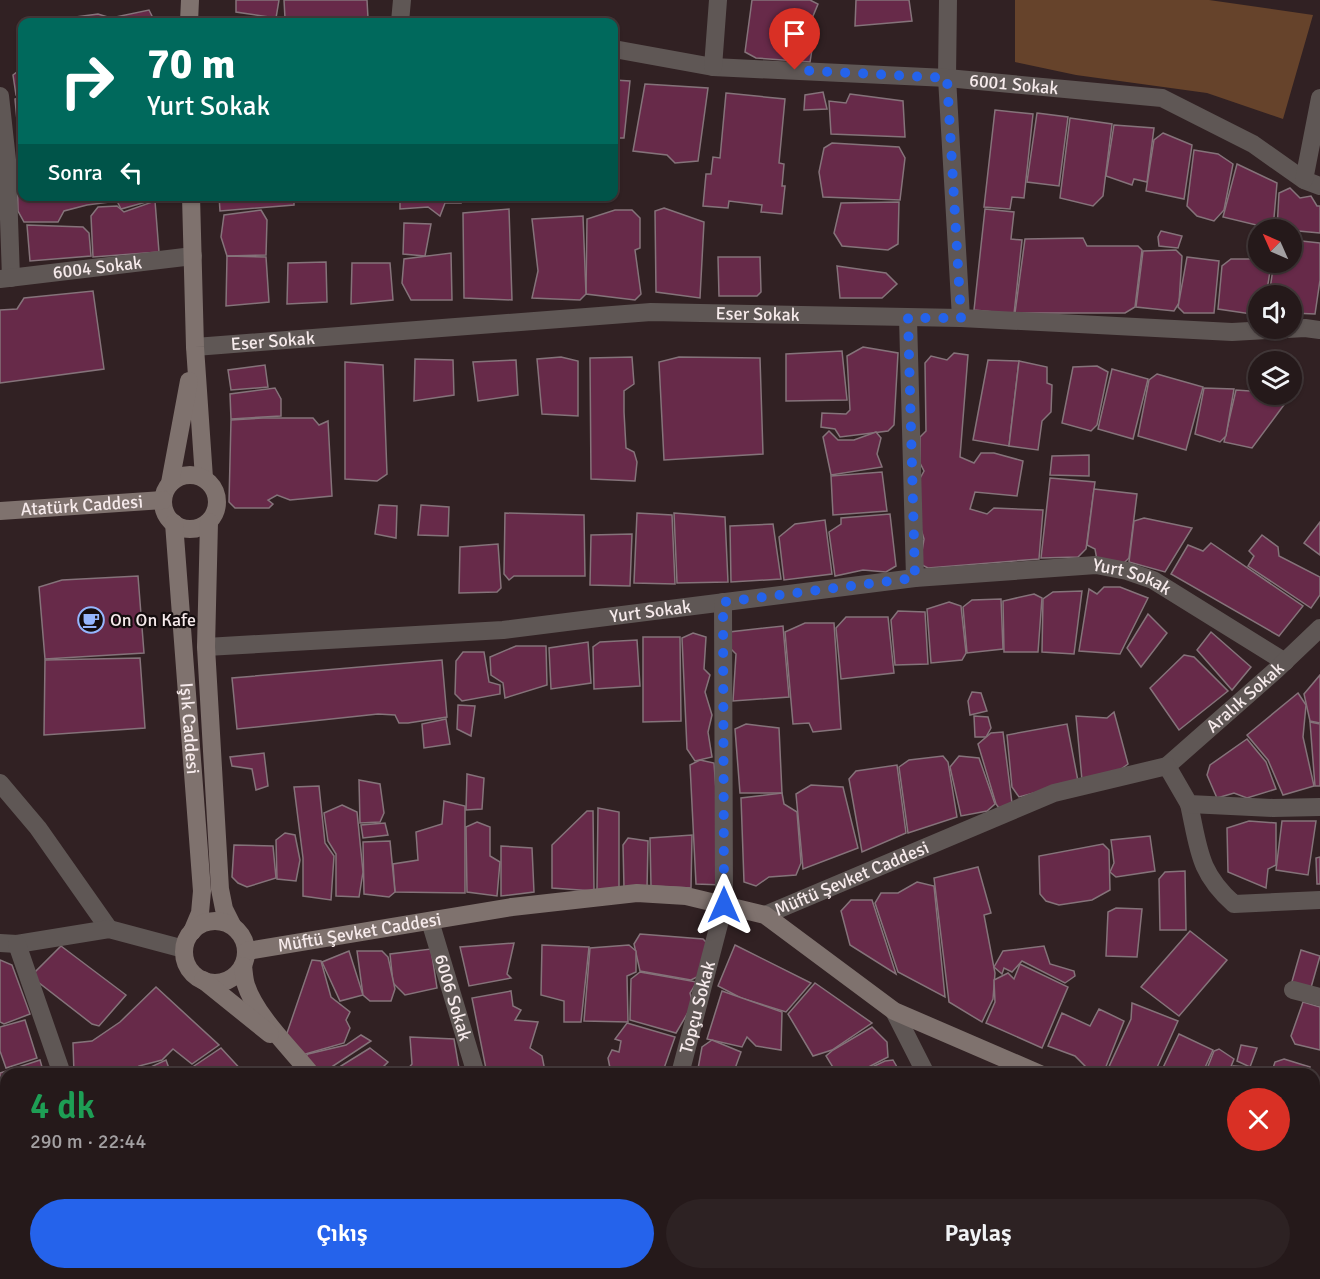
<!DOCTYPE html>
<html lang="tr">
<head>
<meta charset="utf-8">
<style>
  :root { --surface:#25191a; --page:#2d2223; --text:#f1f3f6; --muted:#a3a0a2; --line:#423839; --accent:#2563eb }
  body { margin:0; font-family:Signika,sans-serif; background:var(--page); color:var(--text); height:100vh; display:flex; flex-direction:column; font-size:22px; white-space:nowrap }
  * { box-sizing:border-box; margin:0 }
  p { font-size:20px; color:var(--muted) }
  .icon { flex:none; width:33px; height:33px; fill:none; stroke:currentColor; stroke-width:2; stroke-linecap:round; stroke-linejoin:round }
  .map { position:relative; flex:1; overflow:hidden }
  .drawer { position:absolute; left:0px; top:1068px; width:1320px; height:212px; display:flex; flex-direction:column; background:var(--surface); border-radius:18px 18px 0 0; box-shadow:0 2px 4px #0004,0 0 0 2px var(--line) }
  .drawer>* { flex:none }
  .guide { position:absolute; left:18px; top:18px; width:600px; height:183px; border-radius:12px; box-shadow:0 2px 4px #0004,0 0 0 2px var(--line); background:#00695c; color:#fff; overflow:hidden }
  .needle { width:39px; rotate:315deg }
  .tools { position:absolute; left:1248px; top:219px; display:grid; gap:12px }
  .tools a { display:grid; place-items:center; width:54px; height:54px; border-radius:50%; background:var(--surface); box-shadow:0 2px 4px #0004,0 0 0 2px var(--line); font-size:30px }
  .pin { position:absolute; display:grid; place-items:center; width:51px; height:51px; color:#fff; margin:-62px -26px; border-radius:50% 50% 50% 0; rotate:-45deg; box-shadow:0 0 6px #0007 }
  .pin .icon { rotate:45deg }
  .me { position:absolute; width:66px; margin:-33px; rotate:0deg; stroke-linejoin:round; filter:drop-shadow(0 0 4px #0008) }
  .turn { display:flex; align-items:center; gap:21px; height:126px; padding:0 30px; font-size:27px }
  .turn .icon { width:78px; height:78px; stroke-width:2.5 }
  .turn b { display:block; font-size:42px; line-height:51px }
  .then { display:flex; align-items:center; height:57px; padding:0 30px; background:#0003; gap:12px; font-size:22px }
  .round { display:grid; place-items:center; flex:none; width:63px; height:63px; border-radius:32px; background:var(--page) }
  .summary { display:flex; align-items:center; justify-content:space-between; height:102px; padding:0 30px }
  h1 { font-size:36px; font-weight:600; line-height:45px; color:#1e9e55 }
  .primary-button { display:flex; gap:12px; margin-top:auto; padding:12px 30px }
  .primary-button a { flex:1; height:69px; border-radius:36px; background:var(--accent); color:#fff; font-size:24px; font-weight:600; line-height:69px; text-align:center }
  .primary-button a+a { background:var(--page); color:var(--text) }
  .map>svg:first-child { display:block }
</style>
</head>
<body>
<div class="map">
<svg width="1320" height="1279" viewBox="0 0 1320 1279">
  <rect width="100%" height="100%" fill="#312123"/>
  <!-- green -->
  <path fill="#66432b" d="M1015 0H1209L1313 15 1283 119 1207 93 1076 75 1015 62Z"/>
  <!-- building -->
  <g fill="#672a49" stroke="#85737a" stroke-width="1.5">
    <path d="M236 0H279L276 18 236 12Z"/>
    <path d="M284 0H367L368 18H285Z"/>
    <path d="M752 0H810L818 4 806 33 814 37 810 62 756 58 745 52Z"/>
    <path d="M856 0H909L912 21 855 26Z"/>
    <path d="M149 10 155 22H63L68 18 98 14 111 18Z"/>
    <path d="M22 68V94L16 95 13 75Z"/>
    <path d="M614 80 630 81 624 138H614Z"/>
    <path d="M645 84 708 88 698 161 675 163 667 155 633 151Z"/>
    <path d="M823 92 827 109 804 110 805 95Z"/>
    <path d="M726 93 785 99 779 163 784 164 782 186H785L782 214 761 212 762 205 729 201 728 208 703 206 706 174H711L713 157 720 158Z"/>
    <path d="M850 94 903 101 905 137 831 134 829 101 846 103Z"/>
    <path d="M22 97V130L18 131 15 99Z"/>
    <path d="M995 110 1033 114 1024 198 1012 197 1010 209 984 207Z"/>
    <path d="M1037 113 1068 117 1059 186 1027 182Z"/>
    <path d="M1070 118 1112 124 1103 196 1093 206 1060 198Z"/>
    <path d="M1114 125 1154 128 1147 182 1134 179 1132 185 1106 176Z"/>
    <path d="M22 133V159L17 160V134Z"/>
    <path d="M1163 133 1192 145 1184 199 1146 191 1154 140Z"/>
    <path d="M832 143 899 147 905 158 900 200 823 197 819 172 824 148Z"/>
    <path d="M1194 150 1218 154 1233 164 1224 210 1214 221 1197 216 1187 206Z"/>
    <path d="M22 162V196H156L157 199 121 209 117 201 87 205 64 211 58 222H24L18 211 17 164Z"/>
    <path d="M1237 164 1277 183 1273 229 1223 217Z"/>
    <path d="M1290 188 1300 198 1311 196 1317 206H1320V233L1277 229 1279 193Z"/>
    <path d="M219 196H294V205L220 211Z"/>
    <path d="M400 196H460L461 203H445L440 216 428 207 400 209Z"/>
    <path d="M155 201 159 252 93 257 91 216 98 207 117 206 124 212Z"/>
    <path d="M899 202 898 244 888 250 842 246 834 233 841 203Z"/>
    <path d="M664 208 704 222 700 298 656 292 655 211Z"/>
    <path d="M509 209 512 300 464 298 463 213Z"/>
    <path d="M985 209 1014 212 1011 239 1022 240 1014 314 974 310Z"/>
    <path d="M261 210 267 220 266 255 227 256 221 237 224 215Z"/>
    <path d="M615 210H632L640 218V248L635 250 641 294 635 300 586 294 587 219Z"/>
    <path d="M583 216 586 294 580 300 532 298 538 271 532 219Z"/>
    <path d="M404 223 431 224 425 256 403 254Z"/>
    <path d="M27 225 83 227 89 233 91 256 30 261Z"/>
    <path d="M1161 231 1182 236 1178 248 1159 246 1158 237Z"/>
    <path d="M1083 238 1087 246H1138L1142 250 1135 307 1125 313H1015L1025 239Z"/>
    <path d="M1292 240 1320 243V280L1315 314 1292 313V296H1269L1274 262H1292Z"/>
    <path d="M1176 250 1182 256 1179 303 1174 311 1136 307 1143 251Z"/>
    <path d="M451 253 452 300H411L402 283 404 259Z"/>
    <path d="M227 256 266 257 269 302 226 306Z"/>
    <path d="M718 257H760L761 292 757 296H719Z"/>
    <path d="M1187 257 1219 261 1214 313H1184L1178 307Z"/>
    <path d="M1231 259H1258V262H1266L1271 265 1266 296H1258V315L1218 309 1222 266Z"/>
    <path d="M326 262 327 302 287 304 288 263Z"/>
    <path d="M352 263H390L393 300 351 304Z"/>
    <path d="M837 266 886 273 897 284 882 298H840Z"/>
    <path d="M93 291 104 369 0 383V310L17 309 24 298Z"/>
    <path d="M863 347 898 353 894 425 888 431 840 437 835 429 821 427 822 413 846 414 850 410 847 356Z"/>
    <path d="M842 351 847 400 786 401V354Z"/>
    <path d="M954 353 968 355 960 457 974 463 981 453H994L1023 461 1017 496 975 492 970 509 987 514 994 508 1043 510 1039 559 928 568 920 564 924 539 918 519V482L924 471 920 463V437L926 431 925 363 931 356 947 360Z"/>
    <path d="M561 357 578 361V416L542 414 537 359Z"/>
    <path d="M632 357 634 384 624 391V412L626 448 634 452 637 462 635 481 591 479 590 358Z"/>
    <path d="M679 357 760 358 763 454 664 460 659 362Z"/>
    <path d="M415 359 453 360 454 395 414 401Z"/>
    <path d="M516 360 518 395 478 401 473 362Z"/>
    <path d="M988 360 1019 361 1009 446 973 440Z"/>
    <path d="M1019 361 1047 367V383L1052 385 1051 412 1042 421 1038 450 1009 446Z"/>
    <path d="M345 362 383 365 387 474 377 481 345 479Z"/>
    <path d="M265 365 268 387 231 390 228 370Z"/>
    <path d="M1097 366 1108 372 1097 425 1091 431 1062 423 1073 367Z"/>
    <path d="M1112 369 1148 379 1133 439 1098 429Z"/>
    <path d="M1157 374 1203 387 1186 450 1138 436 1149 380Z"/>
    <path d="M1252 386 1258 388V394H1279L1289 398 1252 448 1224 442 1236 390 1250 391Z"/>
    <path d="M275 388 281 399V416L231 419 230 394Z"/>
    <path d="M1204 388 1234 389 1226 436 1220 442 1195 434Z"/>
    <path d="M263 418H313L319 425 328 421 332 496 290 500 277 495 268 500 273 504 269 508H235L229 502 231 420Z"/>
    <path d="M829 431 838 440H854L876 432 881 438 877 454 882 467 831 475 823 437Z"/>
    <path d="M1089 455V476L1050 475 1052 456Z"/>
    <path d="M882 472 887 511 833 515 831 476Z"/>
    <path d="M1050 478 1095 482 1086 549 1078 557 1041 558Z"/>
    <path d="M1094 489 1137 494 1129 558 1123 564 1097 560 1095 549 1087 545Z"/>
    <path d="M379 505 397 506 396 538 375 534Z"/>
    <path d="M421 505 449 507 448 536 418 535Z"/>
    <path d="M505 513 584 515 585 576H514L509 580 504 574Z"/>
    <path d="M637 513 672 515 675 584 634 583Z"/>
    <path d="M674 513 725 517 728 582 677 583Z"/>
    <path d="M890 514 896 566 886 572 863 570 835 576 829 532 841 524V518Z"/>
    <path d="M1144 518 1192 528 1165 572 1129 562 1134 521Z"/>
    <path d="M825 520 832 574 784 580 779 537 795 524Z"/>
    <path d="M1320 522V555L1304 543Z"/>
    <path d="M773 524 781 579 731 582 730 526Z"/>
    <path d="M632 534 630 586 590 585 591 535Z"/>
    <path d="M1262 535 1278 547 1279 556 1320 577V595L1311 608 1248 566 1254 556 1249 551Z"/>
    <path d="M1211 543 1303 606 1279 636 1171 574 1188 545 1203 551Z"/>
    <path d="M498 544 501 588 497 592 459 593 460 547Z"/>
    <path d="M138 576 144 653 45 659 39 587 62 580Z"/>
    <path d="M1104 587H1120L1148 598 1120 654 1079 651 1089 589 1097 594Z"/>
    <path d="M1082 591 1074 654 1042 652 1043 599 1053 592Z"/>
    <path d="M1034 594 1042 598 1038 652H1004L1003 601Z"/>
    <path d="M1001 599 1003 649 967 653 963 607 972 600Z"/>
    <path d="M949 602 961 606 966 653 962 660 931 663 927 609Z"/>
    <path d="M898 611 925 612 928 664 895 665 891 620Z"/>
    <path d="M1148 614 1167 633 1141 667 1127 648Z"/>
    <path d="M846 617H888L894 673 841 679 836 628Z"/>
    <path d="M805 623H834L841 729 813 732 809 723 793 724 785 632Z"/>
    <path d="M783 626 789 697 733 701 736 654 730 648 729 632Z"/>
    <path d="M1211 632 1251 667 1232 690 1197 650Z"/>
    <path d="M693 633 706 637 704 669 710 675 705 692 712 715 708 732 712 757 695 761 687 749 682 638Z"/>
    <path d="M643 637H680L681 721 643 722Z"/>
    <path d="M637 640 640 686 594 689 593 647 600 642Z"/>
    <path d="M588 642 591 683 551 689 549 648Z"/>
    <path d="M516 646H546L547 685 505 698 503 683 491 675 490 657Z"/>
    <path d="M463 652H484L489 682 500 685V694L462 701 455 694 456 661Z"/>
    <path d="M1184 655 1194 657 1228 691 1179 730 1150 688Z"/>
    <path d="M140 658 145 728 44 735 45 660Z"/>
    <path d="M442 660 447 717 408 723H399L395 715 378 714 237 729 232 678Z"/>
    <path d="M1320 675V723L1310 721 1304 694Z"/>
    <path d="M972 692 981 693 987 711 970 715 968 701Z"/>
    <path d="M1298 693 1306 705 1303 737 1314 786 1283 795 1268 760 1247 735Z"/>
    <path d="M458 705 475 706 471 736 457 729Z"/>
    <path d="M1114 712 1128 764 1114 774 1082 780 1076 716 1107 718Z"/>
    <path d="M974 716 988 717 991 728 986 737H975Z"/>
    <path d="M446 719 450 744 424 748 422 724Z"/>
    <path d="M1310 722 1320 724V786H1315Z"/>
    <path d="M746 724 779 728 782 793H740L735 729Z"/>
    <path d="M1067 724 1078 781 1019 797 1012 787 1007 735Z"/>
    <path d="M1003 732 1012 803 999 808 996 804 978 744 991 733Z"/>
    <path d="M1247 739 1266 762 1276 789 1247 798 1234 793 1217 798 1207 775 1210 765Z"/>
    <path d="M264 753 268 786 256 790 252 769 232 766 230 757Z"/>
    <path d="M943 756 948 762 957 817 908 833 899 767 909 760Z"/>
    <path d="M959 756 979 758 995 804 987 811 961 816 950 767Z"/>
    <path d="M700 760 714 763 723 885 696 884 690 765Z"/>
    <path d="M897 765 906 833 862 852 849 779 856 771Z"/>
    <path d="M467 774 484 778 482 809 466 810Z"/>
    <path d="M359 780 380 784 384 813 380 822 360 823Z"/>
    <path d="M811 785 843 787 858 848 803 869 796 794Z"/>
    <path d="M319 786 325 843 334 856 331 900 303 896V858L294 787Z"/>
    <path d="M782 793 784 804 797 812 801 863 796 875 769 877 756 886 744 882 741 798Z"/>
    <path d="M444 801 465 806V893L395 892 393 864 418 860 416 832 442 824Z"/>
    <path d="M342 805 357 812 363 872 359 897 336 896V854L328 841 324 813Z"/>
    <path d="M598 808 619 812V892L597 890Z"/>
    <path d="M587 811H593L594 891 552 888V845Z"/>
    <path d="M1249 821 1276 823V865L1268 869 1266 888 1228 872 1227 828Z"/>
    <path d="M1282 821H1316L1308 875 1276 870Z"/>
    <path d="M477 822 490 827V856L500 862 497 896 467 892 466 827Z"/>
    <path d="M385 823 388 835 363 838 361 825Z"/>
    <path d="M285 833 295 835 300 860 296 881 277 879 276 840Z"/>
    <path d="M692 835 691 888 651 886 650 838Z"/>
    <path d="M1150 836 1155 871 1116 877 1110 872 1114 863 1111 840Z"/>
    <path d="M628 838 648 841 647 889 624 888 623 845Z"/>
    <path d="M390 841 395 892 389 897 364 894 363 842Z"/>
    <path d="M1103 844 1109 850 1110 890 1092 900 1059 905 1046 901 1040 894 1039 856Z"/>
    <path d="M234 845 273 846 276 878 247 887 238 883 232 877Z"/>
    <path d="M501 846 532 848 534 892 501 896Z"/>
    <path d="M1320 857V884H1317L1316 858Z"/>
    <path d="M978 867 991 913 984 915 995 973 993 999 982 1022 949 1002 934 878Z"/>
    <path d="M1185 871 1186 930H1160L1159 879 1165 872Z"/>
    <path d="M917 882 934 886 945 997 898 972 875 903 881 893H898Z"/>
    <path d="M851 900H872L896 974 850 945 841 911Z"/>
    <path d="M1116 908 1142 909 1137 957 1106 956 1108 912Z"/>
    <path d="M1190 931 1227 960 1179 1016 1141 987Z"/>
    <path d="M640 934 703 939 711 947 699 976 691 980 640 971 634 944Z"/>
    <path d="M514 943 507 974 511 978 469 986 460 947Z"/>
    <path d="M542 945 589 947 581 1022H564V1001L541 995Z"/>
    <path d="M629 945 636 951V972L627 976 628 1022 584 1021 590 948Z"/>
    <path d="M735 945 811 983 786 1012 741 998 718 986Z"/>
    <path d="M61 946 126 995 99 1026 92 1024 38 982 34 973Z"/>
    <path d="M1044 946 1050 964 1074 971 1075 976 1065 983 1022 961 1012 972 1004 968 1002 974 994 967 1003 951Z"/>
    <path d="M431 949 437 988 405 995 393 983 390 954Z"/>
    <path d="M1301 950 1320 956 1310 991 1291 985Z"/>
    <path d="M349 951 363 995 340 1001 322 962Z"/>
    <path d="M357 951H382L388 957 395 989 391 1001H370L363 995Z"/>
    <path d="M0 960 12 965 30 1014 4 1024 0 1022Z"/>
    <path d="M312 960 321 961 331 997 350 1012 346 1020 350 1028 344 1043 302 1055 285 1039Z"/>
    <path d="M1020 964 1068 987 1042 1048 986 1023 995 1002 994 980 1008 973 1014 979Z"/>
    <path d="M640 972 697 982 690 993 693 1004 676 1033 630 1020 631 979Z"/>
    <path d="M815 983 872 1023 832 1050 813 1056 788 1014Z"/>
    <path d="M156 987 219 1045 192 1064 173 1049 162 1060 139 1066 141 1074H74L73 1043 92 1041 120 1022Z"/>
    <path d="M511 991 513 1006 521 1010 515 1020 538 1022 530 1048 542 1056 544 1066 538 1074H487L472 998Z"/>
    <path d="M722 991 782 1012 781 1050 756 1046 747 1037 742 1047 707 1039Z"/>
    <path d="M1303 1002 1320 1007V1050L1295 1044 1291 1036Z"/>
    <path d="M1132 1003 1178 1021 1154 1074H1113L1107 1071 1131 1019Z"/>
    <path d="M1099 1009 1124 1021 1105 1069 1086 1067 1075 1056 1048 1046 1062 1013 1090 1026Z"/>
    <path d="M25 1020 37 1058 6 1068 0 1051V1027Z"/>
    <path d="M627 1023 675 1037 662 1074 611 1073 608 1058 612 1050 619 1052 621 1041 615 1039Z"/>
    <path d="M872 1027 887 1042 888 1057 855 1074H837L826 1056 833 1050Z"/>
    <path d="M1179 1034 1213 1050 1202 1074H1160Z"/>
    <path d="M361 1035 371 1041 321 1074 304 1058 308 1054 346 1045Z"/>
    <path d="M410 1037 454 1039 460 1074H393V1070L406 1071 412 1064Z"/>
    <path d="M712 1040 741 1052 733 1074H697L702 1047Z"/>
    <path d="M1241 1045 1257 1048 1250 1067 1237 1061Z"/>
    <path d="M221 1048 245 1074H199L200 1072 194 1066Z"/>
    <path d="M370 1048 388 1062 376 1074H328Z"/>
    <path d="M1219 1049 1234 1059 1228 1074H1205L1214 1051Z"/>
    <path d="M1284 1059 1310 1067 1307 1074H1271L1275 1062Z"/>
    <path d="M40 1060 44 1074H6V1147L0 1148V1073Z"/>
    <path d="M166 1060 171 1074H146L144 1070Z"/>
    <path d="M893 1060 901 1074H857L885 1061Z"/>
    <path d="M1233 1066 1251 1067 1254 1074H1231Z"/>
    <path d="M591 1067 604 1074H555L556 1069Z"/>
    <path d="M1314 1079 1320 1083V1156L1314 1153Z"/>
    <path d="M6 1148V1183L1 1186 0 1149Z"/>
    <path d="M142 1274H168L160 1279H145Z"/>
    <path d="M200 1274H217L233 1279H197Z"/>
    <path d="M393 1274H437L443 1279H384Z"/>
    <path d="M516 1274H569L567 1279H521Z"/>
    <path d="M571 1274H612L610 1279H569Z"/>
    <path d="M635 1274H688L710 1279H634Z"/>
    <path d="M761 1274H818L811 1279H780Z"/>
    <path d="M859 1274H888L896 1279H860Z"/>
    <path d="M1002 1274H1041L1043 1278 1004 1279Z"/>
    <path d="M1078 1274H1115L1095 1279H1080L1077 1278Z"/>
    <path d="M1120 1274H1137L1139 1279H1096Z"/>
    <path d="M1184 1274H1258L1265 1276 1263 1279H1185Z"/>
  </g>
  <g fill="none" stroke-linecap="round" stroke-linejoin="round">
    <!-- street -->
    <g stroke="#5f5755" stroke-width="18">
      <path d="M948 0 947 78 961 318"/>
      <path d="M400 22 402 0"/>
      <path id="s1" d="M614 49 713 67 947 78 1162 98 1253 144 1304 180 1320 186"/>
      <path d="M713 67 718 0"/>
      <path d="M0 96 7 160 11 278"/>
      <path d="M1304 180 1320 98"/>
      <path id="s2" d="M0 279 193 256"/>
      <path d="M908 318 915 578"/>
      <path id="s3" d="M195 347 651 312 961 318 1232 332 1305 328 1320 330"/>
      <path id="s4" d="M206 647 503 630 915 578 1096 565 1127 571 1153 580 1285 662"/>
      <path id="s5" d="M1167 766 1276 670 1320 628"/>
      <path d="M0 783 38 828 109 929"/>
      <path d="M1189 804C1199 849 1198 872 1234 904L1320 900"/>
      <path id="s6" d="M765 915 1054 793 1167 766 1189 804 1273 808 1320 807"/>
      <path id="s7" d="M430 921 476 1074"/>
      <path d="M0 943 17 944 109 929 184 949"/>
      <path d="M17 944 62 1074"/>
      <path d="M1293 990 1320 997"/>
      <path d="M894 1011 926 1074"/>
      <path id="s8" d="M680 1074 724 905 723 602"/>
      <path d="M1314 1262 1320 1250"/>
      <path d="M132 1274 134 1279"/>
      <path d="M730 1274 745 1279"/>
      <path d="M1157 1274 1158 1279"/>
      <path d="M239 1279 240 1274"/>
      <path d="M624 1279 626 1274"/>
      <path d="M836 1279 841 1274"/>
      <path d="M1305 1279 1308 1274"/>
    </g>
    <!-- secondary -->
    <g stroke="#7f726e" stroke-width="18">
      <path d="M189 22 190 0"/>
      <path d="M191 196 195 347 204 478"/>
      <circle cx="190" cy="502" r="27"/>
      <path d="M170 483 189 381"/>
      <path id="s9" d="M0 511 163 500"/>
      <path d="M209 522 206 647 220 889 224 909 232 925"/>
      <path id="s10" d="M174 523 202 891 200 913 192 932"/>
      <circle cx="215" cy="952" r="31"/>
      <path id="s11" d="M247 951 512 907 637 893 686 896 765 915 894 1011 1040 1074"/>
      <path d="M243 966C244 973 244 979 246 985 256 1016 291 1049 311 1074"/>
      <path d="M203 980 270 1034"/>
      <path d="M1314 1169 1320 1171"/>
      <path d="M478 1274 483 1279"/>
    </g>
  </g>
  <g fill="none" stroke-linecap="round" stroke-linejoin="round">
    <!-- route -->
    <path stroke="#2563eb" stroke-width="10" stroke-dasharray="0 18" d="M724 905 723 602 915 578 908 318H961L947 78 795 70"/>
  </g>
  <!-- icons -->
  <defs>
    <g id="cafe-ring" transform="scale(1.35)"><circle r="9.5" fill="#140d0e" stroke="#95b6fd" stroke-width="1.5"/><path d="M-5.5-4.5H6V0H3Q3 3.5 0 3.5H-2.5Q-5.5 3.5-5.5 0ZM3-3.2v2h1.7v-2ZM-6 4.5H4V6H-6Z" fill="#95b6fd"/></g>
  </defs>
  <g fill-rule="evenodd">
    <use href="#cafe-ring" x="91" y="620"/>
  </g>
  <g text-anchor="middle" stroke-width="4.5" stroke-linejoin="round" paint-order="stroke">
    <!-- street labels -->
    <g font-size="18" fill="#f6eaeb" stroke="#140d0e">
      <text dy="6" stroke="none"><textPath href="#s1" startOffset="402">6001 Sokak</textPath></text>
      <text dy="6" stroke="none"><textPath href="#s2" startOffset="98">6004 Sokak</textPath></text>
      <text dy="6" stroke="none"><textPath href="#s3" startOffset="564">Eser Sokak</textPath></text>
      <text dy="6" stroke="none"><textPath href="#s3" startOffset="78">Eser Sokak</textPath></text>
      <text dy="6" stroke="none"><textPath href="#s9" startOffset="82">Atatürk Caddesi</textPath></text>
      <text dy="6" stroke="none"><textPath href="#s4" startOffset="932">Yurt Sokak</textPath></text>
      <text dy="6" stroke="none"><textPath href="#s4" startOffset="446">Yurt Sokak</textPath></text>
      <text dy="6" stroke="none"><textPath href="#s5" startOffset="104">Aralık Sokak</textPath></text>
      <text dy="6" stroke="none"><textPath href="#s10" startOffset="206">Işık Caddesi</textPath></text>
      <text dy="6" stroke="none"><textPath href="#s6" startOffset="94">Müftü Şevket Caddesi</textPath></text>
      <text dy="6" stroke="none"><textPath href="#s11" startOffset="114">Müftü Şevket Caddesi</textPath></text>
      <text dy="6" stroke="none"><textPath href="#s7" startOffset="80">6006 Sokak</textPath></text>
      <text dy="6" stroke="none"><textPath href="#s8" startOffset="69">Topçu Sokak</textPath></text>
    </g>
    <!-- poi labels -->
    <g font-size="18" fill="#f6eaeb" stroke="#140d0e" text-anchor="start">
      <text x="110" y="626">On On Kafe</text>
    </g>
  </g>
</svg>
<div class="tools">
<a><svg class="needle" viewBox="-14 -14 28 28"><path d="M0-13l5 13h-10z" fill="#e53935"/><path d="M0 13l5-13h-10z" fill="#a3a0a2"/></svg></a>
<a><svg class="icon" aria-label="sound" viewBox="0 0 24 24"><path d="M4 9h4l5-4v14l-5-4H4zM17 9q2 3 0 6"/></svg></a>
<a><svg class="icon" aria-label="layers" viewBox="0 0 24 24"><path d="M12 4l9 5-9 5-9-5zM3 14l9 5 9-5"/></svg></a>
</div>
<div class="pin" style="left:795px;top:70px;background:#d93025"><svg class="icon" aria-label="arrive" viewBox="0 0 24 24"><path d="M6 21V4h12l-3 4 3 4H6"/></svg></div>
<svg class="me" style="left:724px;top:905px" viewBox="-20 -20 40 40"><path d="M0-17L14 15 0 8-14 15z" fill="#2563eb" stroke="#fff" stroke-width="4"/></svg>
<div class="guide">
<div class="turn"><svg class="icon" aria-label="right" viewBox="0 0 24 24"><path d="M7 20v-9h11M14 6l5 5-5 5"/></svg><div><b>70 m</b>Yurt Sokak</div></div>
<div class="then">Sonra<svg class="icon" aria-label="left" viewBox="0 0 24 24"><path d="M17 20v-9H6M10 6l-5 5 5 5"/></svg></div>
</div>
<section class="drawer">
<div class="summary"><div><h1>4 dk</h1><p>290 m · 22:44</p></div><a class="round" style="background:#d93025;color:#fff"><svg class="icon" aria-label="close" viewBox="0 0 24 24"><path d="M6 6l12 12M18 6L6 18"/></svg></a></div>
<div class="primary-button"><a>Çıkış</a><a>Paylaş</a></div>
</section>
</div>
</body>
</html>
